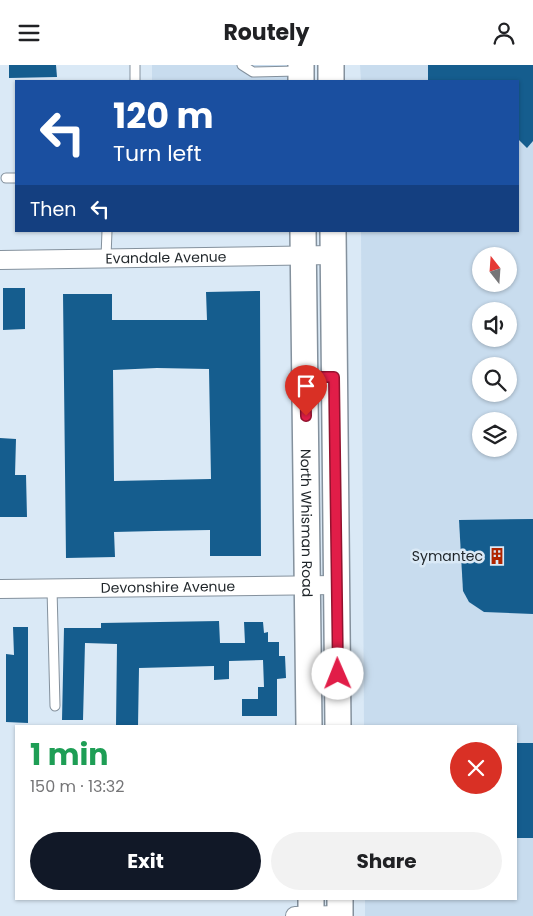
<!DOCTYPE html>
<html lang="en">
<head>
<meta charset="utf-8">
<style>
  :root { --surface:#fff; --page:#f2f2f2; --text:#202124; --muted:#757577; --accent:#111827 }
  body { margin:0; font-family:Poppins,sans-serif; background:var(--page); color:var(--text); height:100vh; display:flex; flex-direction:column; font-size:19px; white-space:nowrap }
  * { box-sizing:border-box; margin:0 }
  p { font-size:16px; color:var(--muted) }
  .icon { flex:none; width:28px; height:28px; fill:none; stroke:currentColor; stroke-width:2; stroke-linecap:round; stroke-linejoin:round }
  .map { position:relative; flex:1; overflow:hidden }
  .drawer { position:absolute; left:15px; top:660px; width:502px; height:175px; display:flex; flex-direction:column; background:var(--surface); border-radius:0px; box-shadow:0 1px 4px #0004 }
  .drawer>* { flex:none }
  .hud { position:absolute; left:15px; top:15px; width:504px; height:152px; border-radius:0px; box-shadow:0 1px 4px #0004; background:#1a4fa0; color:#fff; overflow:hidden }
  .needle { width:32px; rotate:343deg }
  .fabs { position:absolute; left:472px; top:182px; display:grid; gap:10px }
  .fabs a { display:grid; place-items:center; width:45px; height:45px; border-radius:50%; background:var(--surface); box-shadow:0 1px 4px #0004; font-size:25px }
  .pin { position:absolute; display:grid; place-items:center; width:42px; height:42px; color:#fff; margin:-51px -21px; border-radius:50% 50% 50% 0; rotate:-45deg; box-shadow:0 0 5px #0007 }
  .pin .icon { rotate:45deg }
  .me { position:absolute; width:55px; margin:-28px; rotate:359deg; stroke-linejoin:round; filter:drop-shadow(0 0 4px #0008) }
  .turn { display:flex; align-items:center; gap:18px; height:105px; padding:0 15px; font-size:22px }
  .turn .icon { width:65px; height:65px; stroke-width:2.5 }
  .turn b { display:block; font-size:35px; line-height:42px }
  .then { display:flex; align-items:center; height:48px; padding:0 15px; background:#0003; gap:10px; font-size:19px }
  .round { display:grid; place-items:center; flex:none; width:52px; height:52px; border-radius:26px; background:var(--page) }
  .summary { display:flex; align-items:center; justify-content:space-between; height:85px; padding:0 15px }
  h1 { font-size:30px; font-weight:700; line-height:38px; color:#1e9e55 }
  .primary-button { display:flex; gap:10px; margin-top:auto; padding:10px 15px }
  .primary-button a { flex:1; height:58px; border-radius:30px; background:var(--accent); color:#fff; font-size:20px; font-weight:700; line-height:58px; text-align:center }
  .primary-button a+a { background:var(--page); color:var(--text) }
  header { display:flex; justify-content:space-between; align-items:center; height:65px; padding:0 15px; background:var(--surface); font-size:22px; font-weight:700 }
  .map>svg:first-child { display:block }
</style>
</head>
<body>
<header><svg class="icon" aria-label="menu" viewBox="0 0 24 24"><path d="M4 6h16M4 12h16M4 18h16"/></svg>Routely<svg class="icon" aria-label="person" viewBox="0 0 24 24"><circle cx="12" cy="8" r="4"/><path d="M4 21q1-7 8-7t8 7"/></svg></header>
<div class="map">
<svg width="533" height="851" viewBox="0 0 533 851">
  <rect width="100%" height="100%" fill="#dae9f6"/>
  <!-- built -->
  <g fill="#c8dcee" fill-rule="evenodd">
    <rect x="152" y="0" width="140" height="16"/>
    <path d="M360 0H533V851H365V834H516V661H364L361 166H518V16H361ZM481 191H509V219H481ZM481 246H509V274H481ZM481 301H509V329H481ZM481 356H509V384H481Z"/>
  </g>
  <!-- building -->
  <g fill="#155d8e" fill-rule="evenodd">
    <path d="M9 0H56L57 12 9 13Z"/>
    <path d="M428 0H533V76L527 83 518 74V16H428Z"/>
    <path d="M3 223H25V264L3 265Z"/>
    <path d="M260 226 261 491H210V465L155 466 114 467 115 492 66 493 63 229H112V255H207L206 227ZM157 303 209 304 211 414 114 416 113 305Z"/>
    <path d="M0 373 16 374 15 410H26L27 452H0Z"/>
    <path d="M533 454V549L484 547 469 537 463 526 459 455Z"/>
    <path d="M219 556 220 578H245L244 557H263L264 568 268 567V577H279V591H285L286 613 277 614V651H242V634H258V622H264L263 595 229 596V614L214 615V601L139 603 138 661H116L117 579 85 578 83 655H62L64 563H101V558Z"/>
    <path d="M13 562H28V658L6 657V589L14 590Z"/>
    <rect x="516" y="678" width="17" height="95"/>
  </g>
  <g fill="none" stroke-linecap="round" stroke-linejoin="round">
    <!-- lane casing -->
    <g stroke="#84919d" stroke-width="11">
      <g id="lane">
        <path d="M135 0V16"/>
        <path d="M242 0 253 7 298 6"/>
        <path d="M6 113H16"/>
        <path d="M106 192 107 166"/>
        <path d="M52 524 55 641"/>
      </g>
    </g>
    <!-- street casing -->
    <g stroke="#84919d" stroke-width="20">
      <g id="street">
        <path id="s1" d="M0 195 333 190"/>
        <path id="s2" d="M0 524 336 520"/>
        <path d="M295 851 340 850"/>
      </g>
    </g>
    <!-- secondary casing -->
    <g stroke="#84919d" stroke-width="28">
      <g id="secondary">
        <path d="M301 0V16"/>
        <path d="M331 0V16"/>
        <path id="s3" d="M303 166 309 661"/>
        <path d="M333 166 338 661"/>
        <path d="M311 834V851"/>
        <path d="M340 834V851"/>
      </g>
    </g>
    <!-- lane -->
    <use href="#lane" stroke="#fff" stroke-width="9"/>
    <!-- street -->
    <use href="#street" stroke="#fff" stroke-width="18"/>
    <!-- secondary -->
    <use href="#secondary" stroke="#fff" stroke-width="25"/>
  </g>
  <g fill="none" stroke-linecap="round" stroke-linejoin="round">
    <!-- route casing -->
    <g stroke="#92132f" stroke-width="12">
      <path id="route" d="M306 351 305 312H334L338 609"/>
    </g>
    <!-- route -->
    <use href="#route" stroke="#e11d48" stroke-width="9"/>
  </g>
  <!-- icons -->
  <defs>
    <g id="building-bare" transform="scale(1.35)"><path d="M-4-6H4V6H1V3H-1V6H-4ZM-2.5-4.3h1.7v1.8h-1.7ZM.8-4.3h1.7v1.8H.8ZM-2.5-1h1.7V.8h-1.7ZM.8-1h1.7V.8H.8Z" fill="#b02500" stroke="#dae9f6" stroke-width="2.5" paint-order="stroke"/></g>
  </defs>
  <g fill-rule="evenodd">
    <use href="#building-bare" x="497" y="491"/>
  </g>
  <g text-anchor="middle" stroke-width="5" stroke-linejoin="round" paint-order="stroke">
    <!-- street labels -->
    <g font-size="14" fill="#1f2529" stroke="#dae9f6">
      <text dy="5" stroke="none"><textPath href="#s1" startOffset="166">Evandale Avenue</textPath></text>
      <text dy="5" stroke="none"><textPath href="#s3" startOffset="292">North Whisman Road</textPath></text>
      <text dy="5" stroke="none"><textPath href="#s2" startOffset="168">Devonshire Avenue</textPath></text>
    </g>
    <!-- poi labels -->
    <g font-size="14" fill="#1f2529" stroke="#dae9f6" text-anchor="end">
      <text x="483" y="496">Symantec</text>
    </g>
  </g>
</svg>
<div class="fabs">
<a><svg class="needle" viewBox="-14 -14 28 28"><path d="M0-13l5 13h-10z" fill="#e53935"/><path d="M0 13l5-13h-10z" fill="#757577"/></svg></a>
<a><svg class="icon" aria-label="sound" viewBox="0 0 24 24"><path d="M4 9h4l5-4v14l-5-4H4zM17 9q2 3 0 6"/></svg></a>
<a><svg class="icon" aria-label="search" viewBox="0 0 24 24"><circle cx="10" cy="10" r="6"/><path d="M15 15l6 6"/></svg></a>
<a><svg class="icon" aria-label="layers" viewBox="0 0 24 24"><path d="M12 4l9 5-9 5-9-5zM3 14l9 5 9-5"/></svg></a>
</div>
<div class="pin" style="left:306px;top:351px;background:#d93025"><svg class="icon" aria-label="arrive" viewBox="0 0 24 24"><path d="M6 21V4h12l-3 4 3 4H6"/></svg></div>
<svg class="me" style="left:338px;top:609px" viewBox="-20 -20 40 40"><circle r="19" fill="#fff"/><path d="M0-13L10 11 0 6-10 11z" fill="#e11d48"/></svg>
<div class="hud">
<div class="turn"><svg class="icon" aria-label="left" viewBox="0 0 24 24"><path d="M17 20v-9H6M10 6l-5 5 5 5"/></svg><div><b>120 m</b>Turn left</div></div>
<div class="then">Then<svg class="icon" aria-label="left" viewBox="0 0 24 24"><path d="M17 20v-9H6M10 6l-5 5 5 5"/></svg></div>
</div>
<section class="drawer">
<div class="summary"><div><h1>1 min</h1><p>150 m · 13:32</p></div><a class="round" style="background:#d93025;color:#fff"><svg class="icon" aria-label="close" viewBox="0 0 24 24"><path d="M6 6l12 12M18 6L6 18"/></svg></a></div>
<div class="primary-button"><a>Exit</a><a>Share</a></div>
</section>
</div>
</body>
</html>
